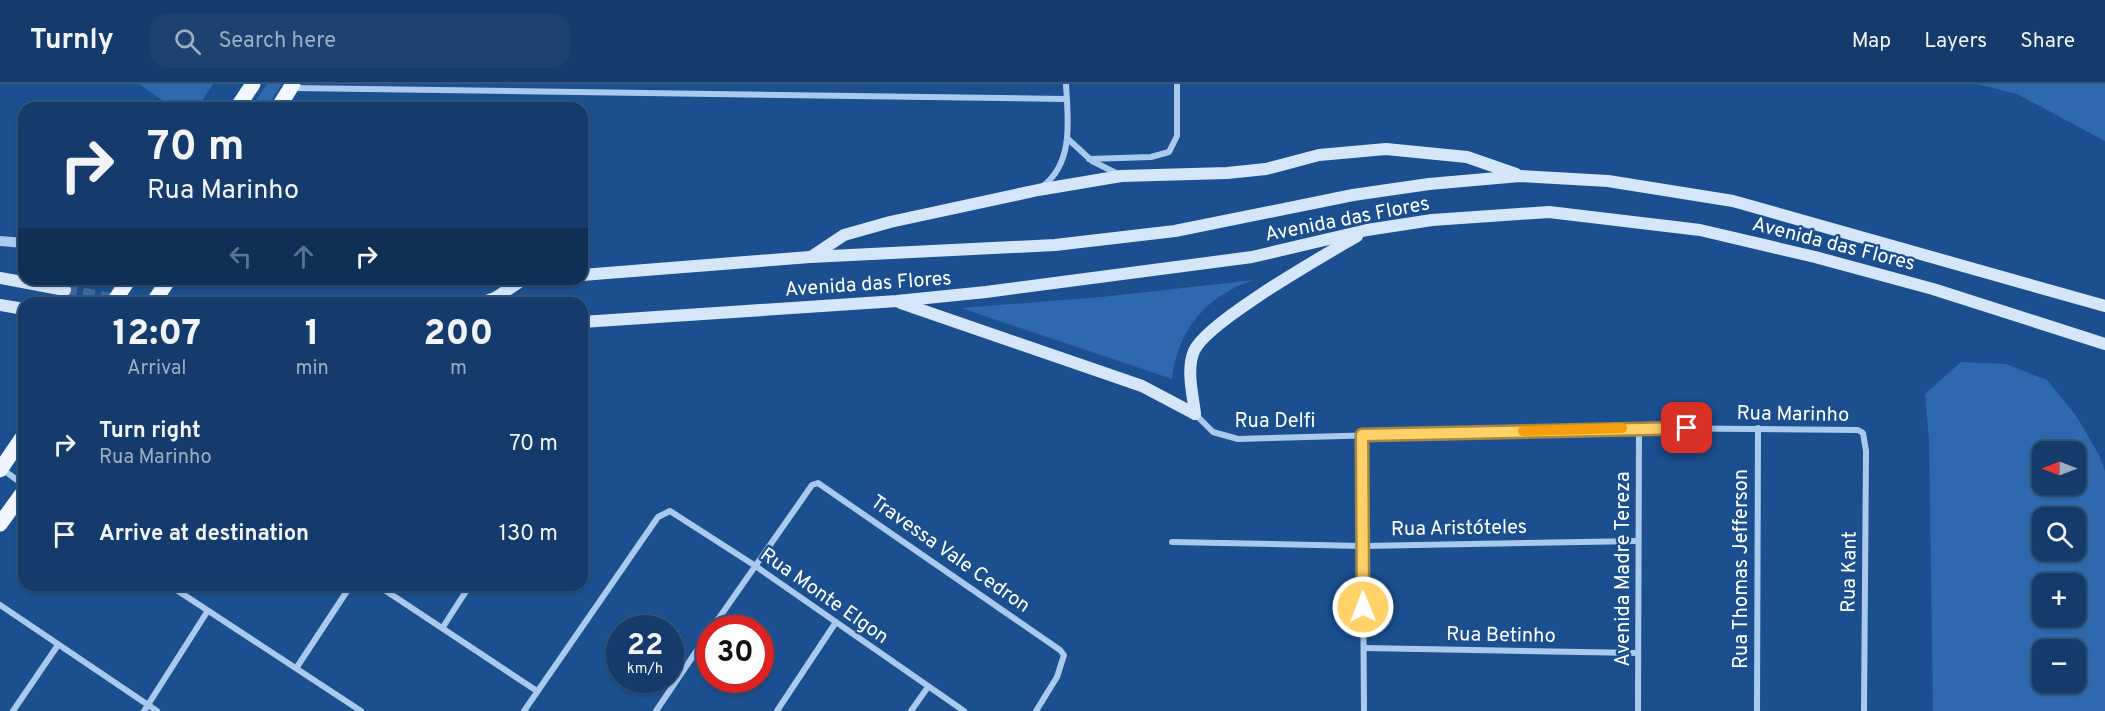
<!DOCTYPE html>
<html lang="en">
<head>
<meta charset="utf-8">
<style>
  :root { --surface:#143b6b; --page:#1d4271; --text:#f1f3f6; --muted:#9dadc1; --line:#33557e }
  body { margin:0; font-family:Overpass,sans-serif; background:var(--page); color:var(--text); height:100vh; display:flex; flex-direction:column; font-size:22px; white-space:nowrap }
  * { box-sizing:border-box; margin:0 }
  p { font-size:20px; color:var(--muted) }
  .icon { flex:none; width:33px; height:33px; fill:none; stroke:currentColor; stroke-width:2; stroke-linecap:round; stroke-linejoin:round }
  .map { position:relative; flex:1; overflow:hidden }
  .sheet { position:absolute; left:18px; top:213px; width:570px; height:294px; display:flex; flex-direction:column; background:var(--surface); border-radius:18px; box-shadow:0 2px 4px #0004,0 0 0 2px var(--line) }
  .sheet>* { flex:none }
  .banner { position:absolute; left:18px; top:18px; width:570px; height:183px; border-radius:18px; box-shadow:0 2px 4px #0004,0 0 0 2px var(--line); background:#143b6b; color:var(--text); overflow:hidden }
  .needle { width:39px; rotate:270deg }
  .tools { position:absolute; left:2032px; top:357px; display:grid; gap:12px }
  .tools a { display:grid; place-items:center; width:54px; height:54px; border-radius:12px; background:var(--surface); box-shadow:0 2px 4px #0004,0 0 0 2px var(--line); font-size:30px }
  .speed { position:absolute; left:606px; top:531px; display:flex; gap:12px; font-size:30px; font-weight:700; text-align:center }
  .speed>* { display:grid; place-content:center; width:78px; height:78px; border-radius:50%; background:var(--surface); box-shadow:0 2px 4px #0004,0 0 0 2px var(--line); line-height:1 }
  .speed small { font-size:15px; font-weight:400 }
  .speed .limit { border:9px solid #d22; background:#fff; color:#111 }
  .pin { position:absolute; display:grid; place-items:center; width:51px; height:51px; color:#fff; margin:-26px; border-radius:12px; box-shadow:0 3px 9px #0006 }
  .me { position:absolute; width:66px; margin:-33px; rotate:359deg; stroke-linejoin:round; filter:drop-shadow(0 0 4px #0008) }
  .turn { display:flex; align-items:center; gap:21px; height:126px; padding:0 30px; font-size:27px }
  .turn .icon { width:78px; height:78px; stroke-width:2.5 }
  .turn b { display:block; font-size:42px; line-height:51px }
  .lanes { display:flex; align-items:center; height:57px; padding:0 30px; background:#0003; justify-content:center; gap:30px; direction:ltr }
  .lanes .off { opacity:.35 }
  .eta { display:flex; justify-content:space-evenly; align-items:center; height:102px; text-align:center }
  .eta b { font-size:36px; font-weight:800; line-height:42px }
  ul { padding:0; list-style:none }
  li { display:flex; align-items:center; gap:18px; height:90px; padding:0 30px }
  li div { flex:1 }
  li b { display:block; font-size:22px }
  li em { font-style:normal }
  header { display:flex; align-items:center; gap:36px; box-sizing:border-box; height:84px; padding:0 30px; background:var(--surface); border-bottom:2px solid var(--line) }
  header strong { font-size:28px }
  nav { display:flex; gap:33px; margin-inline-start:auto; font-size:21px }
  .search { width:420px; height:54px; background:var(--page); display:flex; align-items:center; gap:15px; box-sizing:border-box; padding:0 21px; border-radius:18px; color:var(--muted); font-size:22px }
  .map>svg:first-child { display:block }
</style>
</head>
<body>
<header>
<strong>Turnly</strong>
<div class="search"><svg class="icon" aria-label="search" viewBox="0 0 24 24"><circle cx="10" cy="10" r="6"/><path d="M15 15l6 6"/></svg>Search here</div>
<nav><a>Map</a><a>Layers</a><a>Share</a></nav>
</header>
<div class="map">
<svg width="2105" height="627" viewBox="0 0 2105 627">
  <rect width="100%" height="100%" fill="#1b4f8f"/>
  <!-- green -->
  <g fill="#2e69ad" fill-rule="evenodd">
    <path d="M139 0H213L199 21 193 24 171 22Z"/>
    <path d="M267 0H282L266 24H251Z"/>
    <path d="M1977 0H2105V57L2017 10Z"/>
    <path d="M1254 196C1207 211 1178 245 1172 295L961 224 1101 213Z"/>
    <path d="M1961 278 2006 280 2047 296 2077 333 2099 371 2105 387V627H1933L1929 356 1925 310ZM2043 368H2076V400H2043ZM2043 434H2076V466H2043ZM2043 500H2076V532H2043ZM2043 566H2076V598H2043Z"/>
  </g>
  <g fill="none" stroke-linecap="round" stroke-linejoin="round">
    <!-- secondary-tunnel -->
    <path stroke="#3d69a0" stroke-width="12" stroke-dasharray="12 6" stroke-linecap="butt" d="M65 206 131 219"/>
    <!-- minor -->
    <g stroke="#a9c9ee" stroke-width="6">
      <path d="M293 4 1066 15"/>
      <path d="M1068 55 1092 77 1118 90"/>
      <path d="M1089 75 1151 73 1169 68 1177 52V0"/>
      <path d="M1043 102C1074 78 1068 36 1066 0"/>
      <path d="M1195 330 1213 348 1238 355 1639 344 1858 346 1863 349 1866 367 1864 627"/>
      <path d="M1362 351 1364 627"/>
      <path d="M2 385 24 401"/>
      <path d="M1172 458 1362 462 1638 457"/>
      <path d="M169 501 361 627"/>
      <path d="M377 501 537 607"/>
      <path d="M0 521 157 627"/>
      <path d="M443 543 470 501"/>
      <path d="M712 544 812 401 818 399 1060 566 1064 571 1057 593 1036 627"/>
      <path d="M1364 564 1637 569"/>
      <path d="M297 583 351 501"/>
      <path d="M13 627 58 561"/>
      <path d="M144 627 207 528"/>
      <path d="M524 627 658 433 670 427 754 481 964 627"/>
      <path d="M656 627 710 547"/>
      <path d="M777 627 836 538"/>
      <path d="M911 627 928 603"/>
      <path d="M1638 627 1639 344"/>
      <path d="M1757 627 1758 344"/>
    </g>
    <!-- tertiary -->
    <path stroke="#a9c9ee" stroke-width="10" d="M0 157 24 159"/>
    <!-- secondary -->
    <g stroke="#d6e6fa" stroke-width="12">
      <path d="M811 173 844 151 890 138 1038 106 1121 92 1227 89 1266 85 1319 71 1386 65 1467 73 1516 90"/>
      <path d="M582 191 810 173 1055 161 1175 147 1353 111 1429 100 1520 92 1608 97 1733 117 2105 222"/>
      <path d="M0 194 65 206"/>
      <path d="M481 219 495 214 524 195"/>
      <path d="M901 219 1142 302 1195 330"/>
      <path d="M0 221 24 225"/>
      <path d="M582 238 897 217 986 208 1252 173 1367 146 1432 136 1549 128 1700 146 1815 173 1933 205 2105 260"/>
      <path d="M1195 330C1193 311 1186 286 1194 267 1206 238 1325 171 1357 152"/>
    </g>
    <!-- primary -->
    <g stroke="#f0f6ff" stroke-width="15">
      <path d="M237 24 253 0"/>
      <path d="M278 24 293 0"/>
      <path d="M113 219 129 195"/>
      <path d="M153 219 169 195"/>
      <path d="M0 386 24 351"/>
      <path d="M0 440 24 407"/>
    </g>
  </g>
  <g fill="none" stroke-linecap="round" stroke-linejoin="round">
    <!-- route casing -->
    <g stroke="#a68842" stroke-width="15">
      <path id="route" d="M1363 523 1362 351 1687 344"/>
    </g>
    <!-- route -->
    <use href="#route" stroke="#ffd166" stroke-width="10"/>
    <!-- slow -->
    <path stroke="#f59e0b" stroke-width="10" d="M1523 347 1622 344"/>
  </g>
  <g text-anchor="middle" stroke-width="4.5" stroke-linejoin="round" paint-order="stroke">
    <!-- street labels -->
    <g font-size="20" fill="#fff" stroke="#1b4f8f">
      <text transform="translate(1347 134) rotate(-11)" y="7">Avenida das Flores</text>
      <text transform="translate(1834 159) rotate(14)" y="7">Avenida das Flores</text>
      <text transform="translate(868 199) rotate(-4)" y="7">Avenida das Flores</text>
      <text transform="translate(1793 329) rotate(1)" y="7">Rua Marinho</text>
      <text x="1275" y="343">Rua Delfi</text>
      <text transform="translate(1459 443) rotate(-1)" y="7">Rua Aristóteles</text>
      <text transform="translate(951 469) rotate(35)" y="7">Travessa Vale Cedron</text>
      <text transform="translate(1622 485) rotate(-90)" y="7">Avenida Madre Tereza</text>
      <text transform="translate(1740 485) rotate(-90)" y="7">Rua Thomas Jefferson</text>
      <text transform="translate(1848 488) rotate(-89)" y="7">Rua Kant</text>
      <text transform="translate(825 511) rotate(35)" y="7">Rua Monte Elgon</text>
      <text transform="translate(1501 550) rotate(1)" y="7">Rua Betinho</text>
    </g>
  </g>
</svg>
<div class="tools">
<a><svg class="needle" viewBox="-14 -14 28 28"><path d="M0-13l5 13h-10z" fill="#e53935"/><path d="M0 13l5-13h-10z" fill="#9dadc1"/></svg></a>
<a><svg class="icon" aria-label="search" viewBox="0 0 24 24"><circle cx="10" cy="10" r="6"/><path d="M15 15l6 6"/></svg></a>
<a>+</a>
<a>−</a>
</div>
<div class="speed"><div>22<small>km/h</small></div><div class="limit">30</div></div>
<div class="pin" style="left:1687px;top:344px;background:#d93025"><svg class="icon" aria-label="arrive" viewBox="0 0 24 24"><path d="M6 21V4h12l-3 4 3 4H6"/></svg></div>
<svg class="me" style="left:1363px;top:523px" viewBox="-20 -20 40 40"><circle r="17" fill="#ffd166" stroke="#fff" stroke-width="3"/><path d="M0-11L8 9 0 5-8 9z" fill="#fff"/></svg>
<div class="banner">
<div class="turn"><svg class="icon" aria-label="right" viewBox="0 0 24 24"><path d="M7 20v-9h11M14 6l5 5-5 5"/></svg><div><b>70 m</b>Rua Marinho</div></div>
<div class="lanes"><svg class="icon off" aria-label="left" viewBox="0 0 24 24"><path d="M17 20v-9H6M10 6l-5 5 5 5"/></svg><svg class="icon off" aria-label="ahead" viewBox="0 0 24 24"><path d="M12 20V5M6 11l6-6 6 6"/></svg><svg class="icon" aria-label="right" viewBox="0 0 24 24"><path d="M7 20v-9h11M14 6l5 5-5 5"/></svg></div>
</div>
<section class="sheet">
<div class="eta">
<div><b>12:07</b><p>Arrival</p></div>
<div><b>1</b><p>min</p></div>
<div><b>200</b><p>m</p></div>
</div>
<ul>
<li><svg class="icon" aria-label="right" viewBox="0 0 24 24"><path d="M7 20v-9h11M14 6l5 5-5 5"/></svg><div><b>Turn right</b><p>Rua Marinho</p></div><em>70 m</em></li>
<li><svg class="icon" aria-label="arrive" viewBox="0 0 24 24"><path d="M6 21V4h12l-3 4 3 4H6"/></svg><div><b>Arrive at destination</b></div><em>130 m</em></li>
</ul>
</section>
</div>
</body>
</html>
